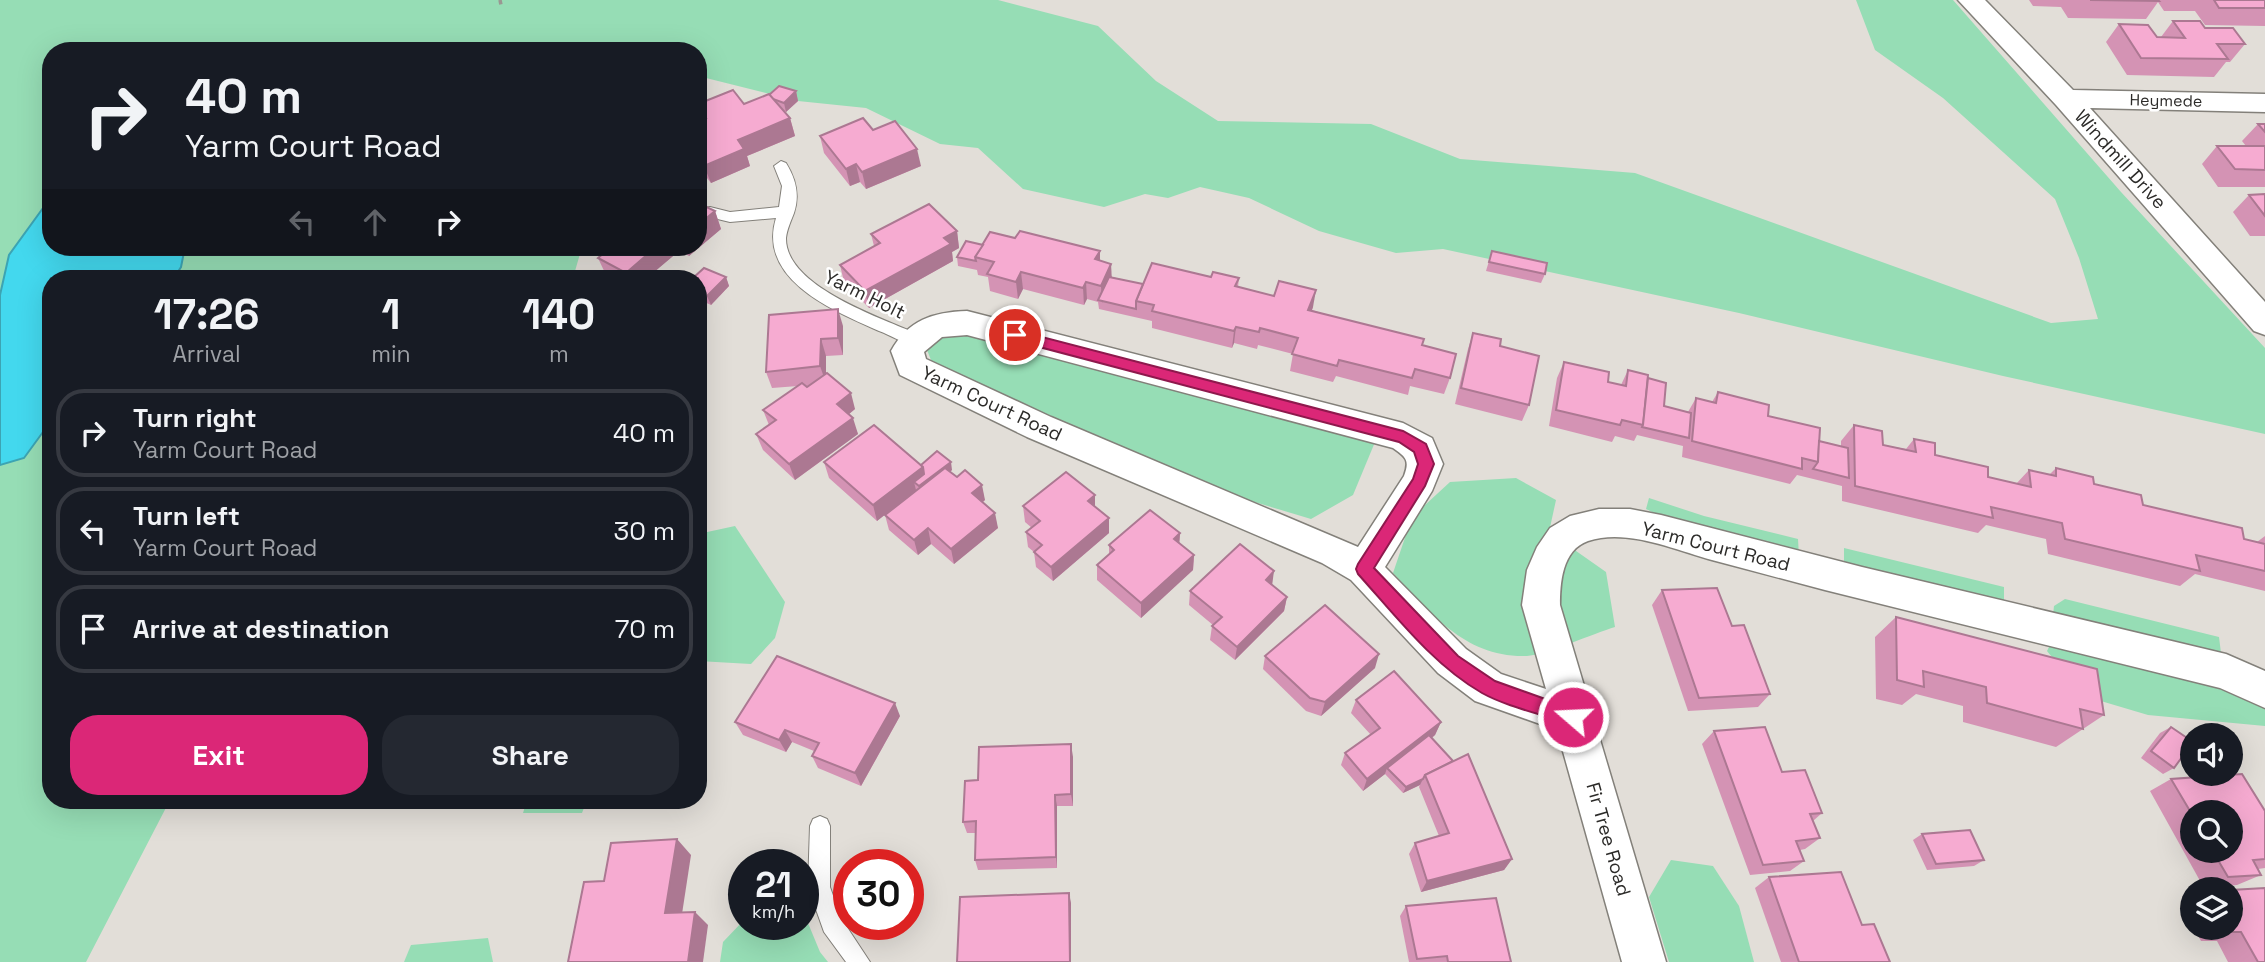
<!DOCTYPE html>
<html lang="en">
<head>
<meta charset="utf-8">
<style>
  :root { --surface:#171b24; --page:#242831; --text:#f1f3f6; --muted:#9ea1a6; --line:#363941; --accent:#db2777 }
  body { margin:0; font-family:"Space Grotesk",sans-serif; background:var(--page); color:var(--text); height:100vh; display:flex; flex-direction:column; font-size:26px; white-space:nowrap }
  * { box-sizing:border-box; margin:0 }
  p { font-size:23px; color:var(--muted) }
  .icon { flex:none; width:38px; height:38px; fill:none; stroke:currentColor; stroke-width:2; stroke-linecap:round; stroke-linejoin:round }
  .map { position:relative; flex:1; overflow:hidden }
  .sheet { position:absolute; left:42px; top:270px; width:665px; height:539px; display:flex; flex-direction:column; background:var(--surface); border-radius:28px; box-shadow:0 7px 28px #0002 }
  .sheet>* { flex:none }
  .hud { position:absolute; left:42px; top:42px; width:665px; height:214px; border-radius:28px; box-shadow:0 7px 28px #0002; background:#171b24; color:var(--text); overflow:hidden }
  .controls { position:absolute; left:2180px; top:723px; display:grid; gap:14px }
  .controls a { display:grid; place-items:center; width:63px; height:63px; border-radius:50%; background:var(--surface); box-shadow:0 7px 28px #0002; font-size:35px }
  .speed { position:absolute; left:728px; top:849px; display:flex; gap:14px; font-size:35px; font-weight:700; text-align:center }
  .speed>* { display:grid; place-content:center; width:91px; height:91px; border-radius:50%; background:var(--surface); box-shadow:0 7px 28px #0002; line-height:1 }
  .speed small { font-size:18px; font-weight:400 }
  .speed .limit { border:10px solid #d22; background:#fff; color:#111 }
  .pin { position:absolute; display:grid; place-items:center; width:60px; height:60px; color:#fff; margin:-30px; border:4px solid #fff; border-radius:50%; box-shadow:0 2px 7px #0007 }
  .me { position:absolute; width:77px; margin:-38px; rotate:289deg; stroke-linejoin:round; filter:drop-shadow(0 0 5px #0008) }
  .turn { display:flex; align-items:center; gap:24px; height:147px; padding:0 28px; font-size:32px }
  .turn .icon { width:91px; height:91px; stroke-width:2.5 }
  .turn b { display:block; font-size:49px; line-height:60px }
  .lanes { display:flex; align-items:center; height:66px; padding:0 28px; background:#0003; justify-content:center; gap:35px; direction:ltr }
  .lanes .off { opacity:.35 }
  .eta { display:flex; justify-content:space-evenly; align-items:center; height:119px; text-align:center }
  .eta b { font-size:42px; font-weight:700; line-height:49px }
  .action { display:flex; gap:14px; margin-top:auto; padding:14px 28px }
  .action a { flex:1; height:80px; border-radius:28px; background:var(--accent); color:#fff; font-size:28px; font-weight:700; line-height:80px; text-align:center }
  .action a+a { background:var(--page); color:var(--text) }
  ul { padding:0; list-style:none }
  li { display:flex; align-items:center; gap:21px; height:88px; margin:0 14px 10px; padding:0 14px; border:4px solid var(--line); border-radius:28px }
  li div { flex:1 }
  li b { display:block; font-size:26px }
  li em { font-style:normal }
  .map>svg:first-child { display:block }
</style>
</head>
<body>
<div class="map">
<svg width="2265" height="962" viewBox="0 0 2265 962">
  <rect width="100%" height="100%" fill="#e2ded8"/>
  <!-- green -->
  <g fill="#96ddb5">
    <path d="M0 0H998L1098 26 1156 81 1218 121 1371 124 1460 159 1635 173 2051 323 2098 319 2079 258 2055 199 1943 98 1875 50 1856 0H1953L2121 192 2265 348V434L2003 376 1739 313 1443 249 1396 253 1319 231 1249 198 1200 187 1168 198 1145 194 1104 207 1023 189 978 148 940 144 866 108 798 101 698 76V51H51V247H582L573 278H51V800H170L86 962H0Z"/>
    <path d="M964 310 1385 418 1353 495 1311 519 1238 497 933 365 925 345Z"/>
    <path d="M1516 478 1556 500 1549 532 1606 572 1615 627C1595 633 1544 655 1527 656 1465 658 1431 613 1393 573L1412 517 1450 482Z"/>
    <path d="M1649 498 1704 516 1798 539 1799 556 1679 525 1646 509Z"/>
    <path d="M735 526 785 602 775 638 751 664 698 661V534Z"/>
    <path d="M1844 548 2004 587V602L1844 565Z"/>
    <path d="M2065 599 2219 637 2222 661 2053 615 2054 606Z"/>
    <path d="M2055 635 2265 698V726L2148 715 2084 696 2047 651Z"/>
    <path d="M527 800H587L582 813H523Z"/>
    <path d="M1671 860 1713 866 1739 906 1754 962H1669L1649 897Z"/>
    <path d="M803 911 820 952 828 962H720L723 942 744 920V924H803Z"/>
    <path d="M488 938 493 962H404L411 945Z"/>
  </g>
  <!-- water -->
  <path fill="#43d8ee" stroke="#3ca4b3" stroke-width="2" d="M51 197V247H185L181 267 174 278H51V421L24 458 0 465V295L9 255Z"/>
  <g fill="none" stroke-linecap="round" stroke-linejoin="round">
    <!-- service casing -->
    <g stroke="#83807a" stroke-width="2">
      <g id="service">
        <path d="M781 161 786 163C796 179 800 195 794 213 791 221 787 229 786 238 785 287 884 319 920 335L922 339 920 343C907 347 891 335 879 331 834 311 757 280 776 218L730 222 705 216 703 212 705 208 710 207 730 212 779 207 782 186 774 166Z"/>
        <path d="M820 816 827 819 830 826V887L841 918 870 962H846L824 932 808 887 810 826 813 819Z"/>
      </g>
    </g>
    <!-- minor casing -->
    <g stroke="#83807a" stroke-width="3">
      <g id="minor">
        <path d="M1958 0H1985L2073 90 2265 94V112L2090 108 2265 302V335L2254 331 2056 105Z"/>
        <path d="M967 311 1403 423 1432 438 1443 464 1432 491 1385 567 1466 649 1501 674 1546 689 1522 605 1527 570 1537 547 1550 528 1570 516 1599 509H1630L1661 515 1862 567 2226 654 2265 671V708L2220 688C2088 655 1956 623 1825 590 1787 580 1749 570 1712 560 1675 550 1627 528 1588 541 1562 550 1560 583 1560 605L1666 962H1622L1557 730 1475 701 1438 673 1351 580 1322 563 1027 437 900 375 891 351C908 320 933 312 967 311ZM967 335 1393 448C1406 457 1410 460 1404 476L1358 547 1051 417 926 359 924 352 942 337Z"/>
      </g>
    </g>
    <!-- path -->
    <path stroke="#9a9792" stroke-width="3.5" stroke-dasharray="4.5 4.5" stroke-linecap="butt" d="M500 0 501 5"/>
    <!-- service -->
    <use href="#service" fill="#fff" fill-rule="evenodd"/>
    <!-- minor -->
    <use href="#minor" fill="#fff" fill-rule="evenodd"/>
  </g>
  <!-- wall -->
  <g fill="#d493b4" fill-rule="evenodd">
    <path d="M2029 0H2265V26L2205 25 2195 11H2164L2158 2 2146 19 2068 18 2061 7 2033 6Z"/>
    <path d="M2173 21 2205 28 2245 44 2230 62H2226L2214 77 2127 75 2106 42 2119 24 2157 37H2161Z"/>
    <path d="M796 91 798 101 786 112 784 111 790 118 795 136 747 156 750 166 711 183 698 167V121L701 120 698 112V104H744L769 95Z"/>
    <path d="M2258 124H2265V187H2218L2202 164 2217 146H2246L2242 141Z"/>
    <path d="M873 130 921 166 866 189 860 182 850 186 824 153 820 136Z"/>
    <path d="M2265 194V236H2250L2233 212 2249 195Z"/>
    <path d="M715 211 721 229 689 256 679 251 647 278H612L606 275 598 258 611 247H698Z"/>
    <path d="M957 231 959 248 952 252 953 261 869 308 844 282 840 265 874 246 871 234Z"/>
    <path d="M983 245 1100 251V261L1112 277 1143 284 1211 277 1239 278 1238 287 1313 307 1312 310 1422 345 1450 378 1444 394 1410 386 1408 395 1336 376 1333 382 1290 371 1293 354 1258 345 1257 349 1234 343 1232 348 1152 328V321L1099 309 1098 302 1087 299 1084 305 1023 289 1018 299 990 291 988 277 978 275 977 270 958 266 957 257Z"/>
    <path d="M1492 251 1545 274 1541 283 1486 271Z"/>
    <path d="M726 277 729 286 711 305 698 299V278Z"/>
    <path d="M843 326V355L826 356V374L855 409 849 414 858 434 795 480 763 450 756 434 769 425 763 410 798 386 772 388 766 372Z"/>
    <path d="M1473 333 1500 346 1529 405 1522 421 1455 404 1468 349Z"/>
    <path d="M1564 362 1608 382 1621 385 1628 370 1648 378 1664 406 1688 412 1696 398 1712 402 1718 392 1819 441 1841 447V441L1854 425 1883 445 1906 449 1914 439 1935 455 1988 477 2016 484 2029 470 2049 475 2056 468 2143 505 2244 539 2257 542 2265 536V591L2195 574 2180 586 2048 554 2046 539 1986 525 1978 533 1842 501V486L1797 475 1790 484 1682 457 1683 446 1637 435 1634 441 1615 436 1612 442 1549 426 1557 378Z"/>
    <path d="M824 462 921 465 952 470 950 472 985 500 983 502 998 528 954 564 931 544 918 555 889 530 885 515 916 490 877 521 829 478Z"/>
    <path d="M1023 506 1095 507 1109 518V533L1053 581 1036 567 1034 552 1028 547 1026 532 1032 528 1025 522Z"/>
    <path d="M1180 533 1179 543 1194 555 1193 570 1141 618 1097 580V565L1109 554V545Z"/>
    <path d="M1272 585 1287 597 1284 611 1235 660 1210 640 1212 626 1213 625 1189 605 1190 591Z"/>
    <path d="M1662 590 1732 626 1770 694 1758 707 1688 711 1652 605Z"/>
    <path d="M1896 617 2104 715 2056 747 1963 722V706L1916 694 1902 705 1876 699 1875 637Z"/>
    <path d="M1265 656 1375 668 1321 716 1306 711 1263 669Z"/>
    <path d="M1356 700 1441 722 1435 735 1432 738 1512 859 1504 870 1421 892 1409 854 1415 843 1439 836 1419 787 1420 785 1403 793 1385 774 1363 791 1341 765 1345 753 1371 735 1351 713Z"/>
    <path d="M900 716 861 786 818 768 812 756 814 751 792 742 786 752 743 735 735 722Z"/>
    <path d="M2171 727 2174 768 2163 774 2141 758 2160 733Z"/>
    <path d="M1714 731 1782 772 1822 813 1813 821 1820 838 1805 849 1800 850 1804 861 1790 871 1750 875 1702 744Z"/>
    <path d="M1073 757V806H1057V868L978 870 975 860V833H967L963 822 978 780Z"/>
    <path d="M2171 779 2265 859V868L2258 869 2261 875 2237 885 2204 888 2150 791ZM2193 812 2231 850H2193Z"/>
    <path d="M1922 834 1984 860 1974 866 1927 870 1913 840Z"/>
    <path d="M1769 877 1862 925 1890 962H1781L1755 888Z"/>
    <path d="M2265 888V962H2228L2217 941H2201L2194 928H2231Z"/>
    <path d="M2193 896V925L2181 901Z"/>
    <path d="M1406 906 1511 962H1409L1400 916Z"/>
  </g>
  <!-- shaded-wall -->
  <g fill="#ac7892">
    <path d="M796 91 798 101 786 112 784 103Z"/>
    <path d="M790 118 795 136 747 156 750 166 711 183 704 166 738 140Z"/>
    <path d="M917 149 921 166 866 189 862 172Z"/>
    <path d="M856 164 860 182 850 186 846 169Z"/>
    <path d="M715 211 721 229 689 256 686 247H698V225Z"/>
    <path d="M957 231 959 248 952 252 953 261 869 308 865 291 944 238Z"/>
    <path d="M656 247H677L679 251 647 278H629L626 273Z"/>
    <path d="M1100 251V268L1095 259Z"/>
    <path d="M1111 264 1112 281 1102 303 1101 286Z"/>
    <path d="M1021 272 1023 289 1018 299 1016 282Z"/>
    <path d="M726 277 729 286 711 305 707 296Z"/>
    <path d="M1086 282 1087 299 1084 305 1083 288Z"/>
    <path d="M1316 290 1313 307 1306 326 1308 310Z"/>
    <path d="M838 309 843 326V355L838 338Z"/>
    <path d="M1236 327 1234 343 1232 348 1234 331Z"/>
    <path d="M821 339 826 356V383L820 366Z"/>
    <path d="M851 393 855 409 842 420 837 404Z"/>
    <path d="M853 418 858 434 795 480 789 464Z"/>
    <path d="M951 462 952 470 921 494 919 486 914 482 916 490 877 521 873 505 923 467Z"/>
    <path d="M982 485 985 500 975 508 972 493Z"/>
    <path d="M1095 495V511L1088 501Z"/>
    <path d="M995 513 998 528 954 564 951 549Z"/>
    <path d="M1109 518V533L1053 581 1051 567Z"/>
    <path d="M928 528 931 544 918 555 914 540Z"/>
    <path d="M1180 533 1179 548 1174 539Z"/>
    <path d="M1194 555 1193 570 1141 618V603Z"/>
    <path d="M1274 571 1272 586 1266 580Z"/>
    <path d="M1287 597 1284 611 1235 660 1237 647Z"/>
    <path d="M1379 654 1375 668 1321 716 1325 702Z"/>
    <path d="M895 703 900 716 861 786 855 773Z"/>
    <path d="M1441 722 1435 735 1390 770 1387 768 1385 774 1363 791 1367 779Z"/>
    <path d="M785 730 792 742 786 752 779 740Z"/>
    <path d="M1071 744 1073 757V806L1071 794Z"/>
    <path d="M1423 779 1420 785 1403 793 1406 787Z"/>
    <path d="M1055 795 1057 806V868L1056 857Z"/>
    <path d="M677 839 691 855 680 927 665 913Z"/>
    <path d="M1512 859 1504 870 1421 892 1427 881Z"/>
    <path d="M1069 893 1071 903V962H1070Z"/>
    <path d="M695 912 708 925 703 962H688Z"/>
  </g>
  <!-- building -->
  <g fill="#f6abd1" stroke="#ac7892" stroke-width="2">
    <path d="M2090 0H2158L2159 1Z"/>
    <path d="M2214 0H2265V8H2219Z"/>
    <path d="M2173 21H2200L2205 28H2233L2245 44H2217L2228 59 2141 58 2119 24 2148 25 2157 37 2185 38Z"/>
    <path d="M779 86 796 91 784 103 773 99 769 95Z"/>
    <path d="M733 90 744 104 769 94 790 118 738 140 744 149 704 166 698 158V121L706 118 698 108V104Z"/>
    <path d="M863 118 873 130 895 121 917 149 862 172 856 164 846 169 820 136Z"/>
    <path d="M2258 124H2265V132Z"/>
    <path d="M2217 146H2265V170L2235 169Z"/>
    <path d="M2265 194V216L2249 195Z"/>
    <path d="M698 203 715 211 698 225Z"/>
    <path d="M929 204 957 231 944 238 951 244 865 291 840 265 880 243 871 234Z"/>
    <path d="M1020 231 1100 251 1095 259 1111 264 1101 286 1086 282 1083 288 1021 272 1016 282 987 274 994 262 975 257 990 232 1015 238Z"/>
    <path d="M966 241 983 245 975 257 976 261 957 257Z"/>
    <path d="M611 247H656L626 273 598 258Z"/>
    <path d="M1492 251 1547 263 1545 274 1489 262Z"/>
    <path d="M1152 263 1211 277 1213 272 1239 278 1235 286 1274 296 1279 281 1316 290 1308 310 1424 339 1422 345 1456 354 1450 378 1415 369 1412 378 1339 360 1337 366 1292 354 1298 338 1260 328 1259 332 1236 327 1234 331 1152 311 1154 305 1136 301Z"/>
    <path d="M704 268 726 277 707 296 698 292V278H693Z"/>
    <path d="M1109 277 1143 284 1136 301V309L1098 300Z"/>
    <path d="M838 309V338L821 339 820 366 766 372 769 315Z"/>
    <path d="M1473 333 1501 339 1500 346 1539 356 1529 405 1461 388Z"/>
    <path d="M1564 362 1609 372 1608 382 1626 386 1628 370 1648 375 1643 425 1622 420 1620 425 1556 410Z"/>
    <path d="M827 373 851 393 837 404 853 418 789 464 756 434 776 420 763 410 802 383 807 387Z"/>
    <path d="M1648 378 1666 383 1664 406 1691 413 1689 438 1642 427 1643 425Z"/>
    <path d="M1718 392 1769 405 1768 416 1820 428 1818 462 1802 458V469L1692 441 1696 398 1716 403Z"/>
    <path d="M874 425 923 467 873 505 824 462Z"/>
    <path d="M1854 425 1882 431 1883 445 1916 452 1914 439 1935 443V455L1988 467V477L2031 487 2029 470 2056 476V468L2093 477 2094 484 2141 495 2143 505 2242 528 2244 539 2265 544V571L2196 555 2200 571 2065 539 2062 523 1991 507 1993 518 1855 486Z"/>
    <path d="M1819 441 1848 448 1849 478 1813 469 1818 462Z"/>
    <path d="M937 451 951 462 919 486 914 482 924 474 923 467 921 465Z"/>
    <path d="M945 468 957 477 965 470 982 485 972 493 995 513 951 549 928 528 914 540 885 515Z"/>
    <path d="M1066 472 1095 495 1088 501 1109 518 1051 567 1034 552 1042 545 1026 532 1040 521 1023 506Z"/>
    <path d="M1150 510 1180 533 1174 539 1194 555 1141 603 1097 565 1114 550 1109 545Z"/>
    <path d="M1240 544 1274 571 1266 580 1287 597 1237 647 1212 626 1222 617 1190 591Z"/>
    <path d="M1717 588 1732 626 1744 625 1770 694 1699 698 1662 590Z"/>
    <path d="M1325 605 1379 654 1325 702 1310 698 1265 656Z"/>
    <path d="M1896 617 2097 669 2104 715 2080 709 2083 729 1987 703 1986 687 1923 671 1924 687 1897 680Z"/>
    <path d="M777 656 895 703 855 773 812 756 819 743 785 730 779 740 735 722Z"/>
    <path d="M1394 671 1441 722 1367 779 1345 753 1380 728 1356 700Z"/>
    <path d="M1765 727 1782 772 1805 770 1822 813 1810 814 1820 838 1796 841 1804 861 1763 865 1714 731Z"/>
    <path d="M2171 727 2193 742 2174 768 2151 751Z"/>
    <path d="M1429 735 1453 761 1425 775 1423 779 1406 787 1387 768Z"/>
    <path d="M1071 744V794L1055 795 1056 857 975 860 976 821 963 822 965 781 978 780 979 747Z"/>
    <path d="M1468 754 1512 859 1427 881 1415 843 1449 833 1425 775Z"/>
    <path d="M2242 774 2265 811V859L2253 860 2261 875 2228 877 2212 850H2231V812H2193V816L2171 779Z"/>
    <path d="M1970 830 1984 860 1936 864 1922 834Z"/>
    <path d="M677 839 665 913 695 912 688 962H568L584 882 604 881 611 843Z"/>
    <path d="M1841 872 1862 925 1874 924 1890 962H1799L1769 877Z"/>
    <path d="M2265 888V962H2258L2241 932H2225L2223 928H2231V890Z"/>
    <path d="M1069 893 1070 962H957L960 897Z"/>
    <path d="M1496 898 1511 962H1448L1447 956 1417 959 1406 906Z"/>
  </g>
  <!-- route -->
  <path fill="#db2777" stroke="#8e194d" stroke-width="2" d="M1015 330 1403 431 1426 444 1434 464 1425 486 1374 568 1458 656 1495 681 1579 711 1582 717 1579 723 1573 725C1545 715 1507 707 1482 693 1433 665 1395 615 1358 574L1356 569 1358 564 1413 479 1418 464 1414 452 1399 442 1009 339 1007 335 1009 331Z"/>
  <g text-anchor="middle" stroke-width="5" stroke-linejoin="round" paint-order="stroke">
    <!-- far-street labels -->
    <g font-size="16" fill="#2c2b29" stroke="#fff">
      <text transform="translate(2166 100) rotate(1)" y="6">Heymede</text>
    </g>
    <!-- street labels -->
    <g font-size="19" fill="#2c2b29" stroke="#fff">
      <text transform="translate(2121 159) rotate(48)" y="7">Windmill Drive</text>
      <text transform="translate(865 294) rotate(26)" y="7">Yarm Holt</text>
      <text transform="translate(992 403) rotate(25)" y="7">Yarm Court Road</text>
      <text transform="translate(1716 546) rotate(14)" y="7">Yarm Court Road</text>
      <text transform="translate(1609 839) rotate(74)" y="7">Fir Tree Road</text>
    </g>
  </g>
</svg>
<div class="controls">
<a><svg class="icon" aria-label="sound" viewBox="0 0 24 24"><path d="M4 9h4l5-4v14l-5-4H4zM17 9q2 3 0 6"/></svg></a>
<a><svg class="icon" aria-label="search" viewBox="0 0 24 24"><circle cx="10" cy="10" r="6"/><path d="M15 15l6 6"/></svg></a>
<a><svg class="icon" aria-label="layers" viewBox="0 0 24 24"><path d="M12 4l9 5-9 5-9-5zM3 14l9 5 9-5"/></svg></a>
</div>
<div class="speed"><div>21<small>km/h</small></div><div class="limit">30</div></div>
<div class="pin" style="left:1015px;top:335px;background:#d93025"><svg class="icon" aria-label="arrive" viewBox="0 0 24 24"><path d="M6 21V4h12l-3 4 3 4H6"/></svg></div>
<svg class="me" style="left:1573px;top:717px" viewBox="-20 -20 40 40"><circle r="17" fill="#db2777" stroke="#fff" stroke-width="3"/><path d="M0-11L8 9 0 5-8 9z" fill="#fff"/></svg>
<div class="hud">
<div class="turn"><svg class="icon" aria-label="right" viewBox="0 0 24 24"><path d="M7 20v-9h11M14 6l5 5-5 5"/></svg><div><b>40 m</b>Yarm Court Road</div></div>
<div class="lanes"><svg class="icon off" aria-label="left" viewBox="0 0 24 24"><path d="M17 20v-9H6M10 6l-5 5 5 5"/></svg><svg class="icon off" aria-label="ahead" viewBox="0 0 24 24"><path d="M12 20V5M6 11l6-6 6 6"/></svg><svg class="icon" aria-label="right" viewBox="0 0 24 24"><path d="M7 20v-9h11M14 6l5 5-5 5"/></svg></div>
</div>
<section class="sheet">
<div class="eta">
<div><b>17:26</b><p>Arrival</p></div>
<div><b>1</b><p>min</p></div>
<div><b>140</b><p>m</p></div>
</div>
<ul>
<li><svg class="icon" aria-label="right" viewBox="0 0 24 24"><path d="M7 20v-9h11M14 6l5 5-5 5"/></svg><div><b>Turn right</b><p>Yarm Court Road</p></div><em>40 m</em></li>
<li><svg class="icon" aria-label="left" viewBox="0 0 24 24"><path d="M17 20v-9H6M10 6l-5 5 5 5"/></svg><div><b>Turn left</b><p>Yarm Court Road</p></div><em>30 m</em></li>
<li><svg class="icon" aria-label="arrive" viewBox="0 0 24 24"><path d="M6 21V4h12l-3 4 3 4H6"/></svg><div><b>Arrive at destination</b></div><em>70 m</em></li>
</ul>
<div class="action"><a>Exit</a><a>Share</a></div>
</section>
</div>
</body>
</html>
